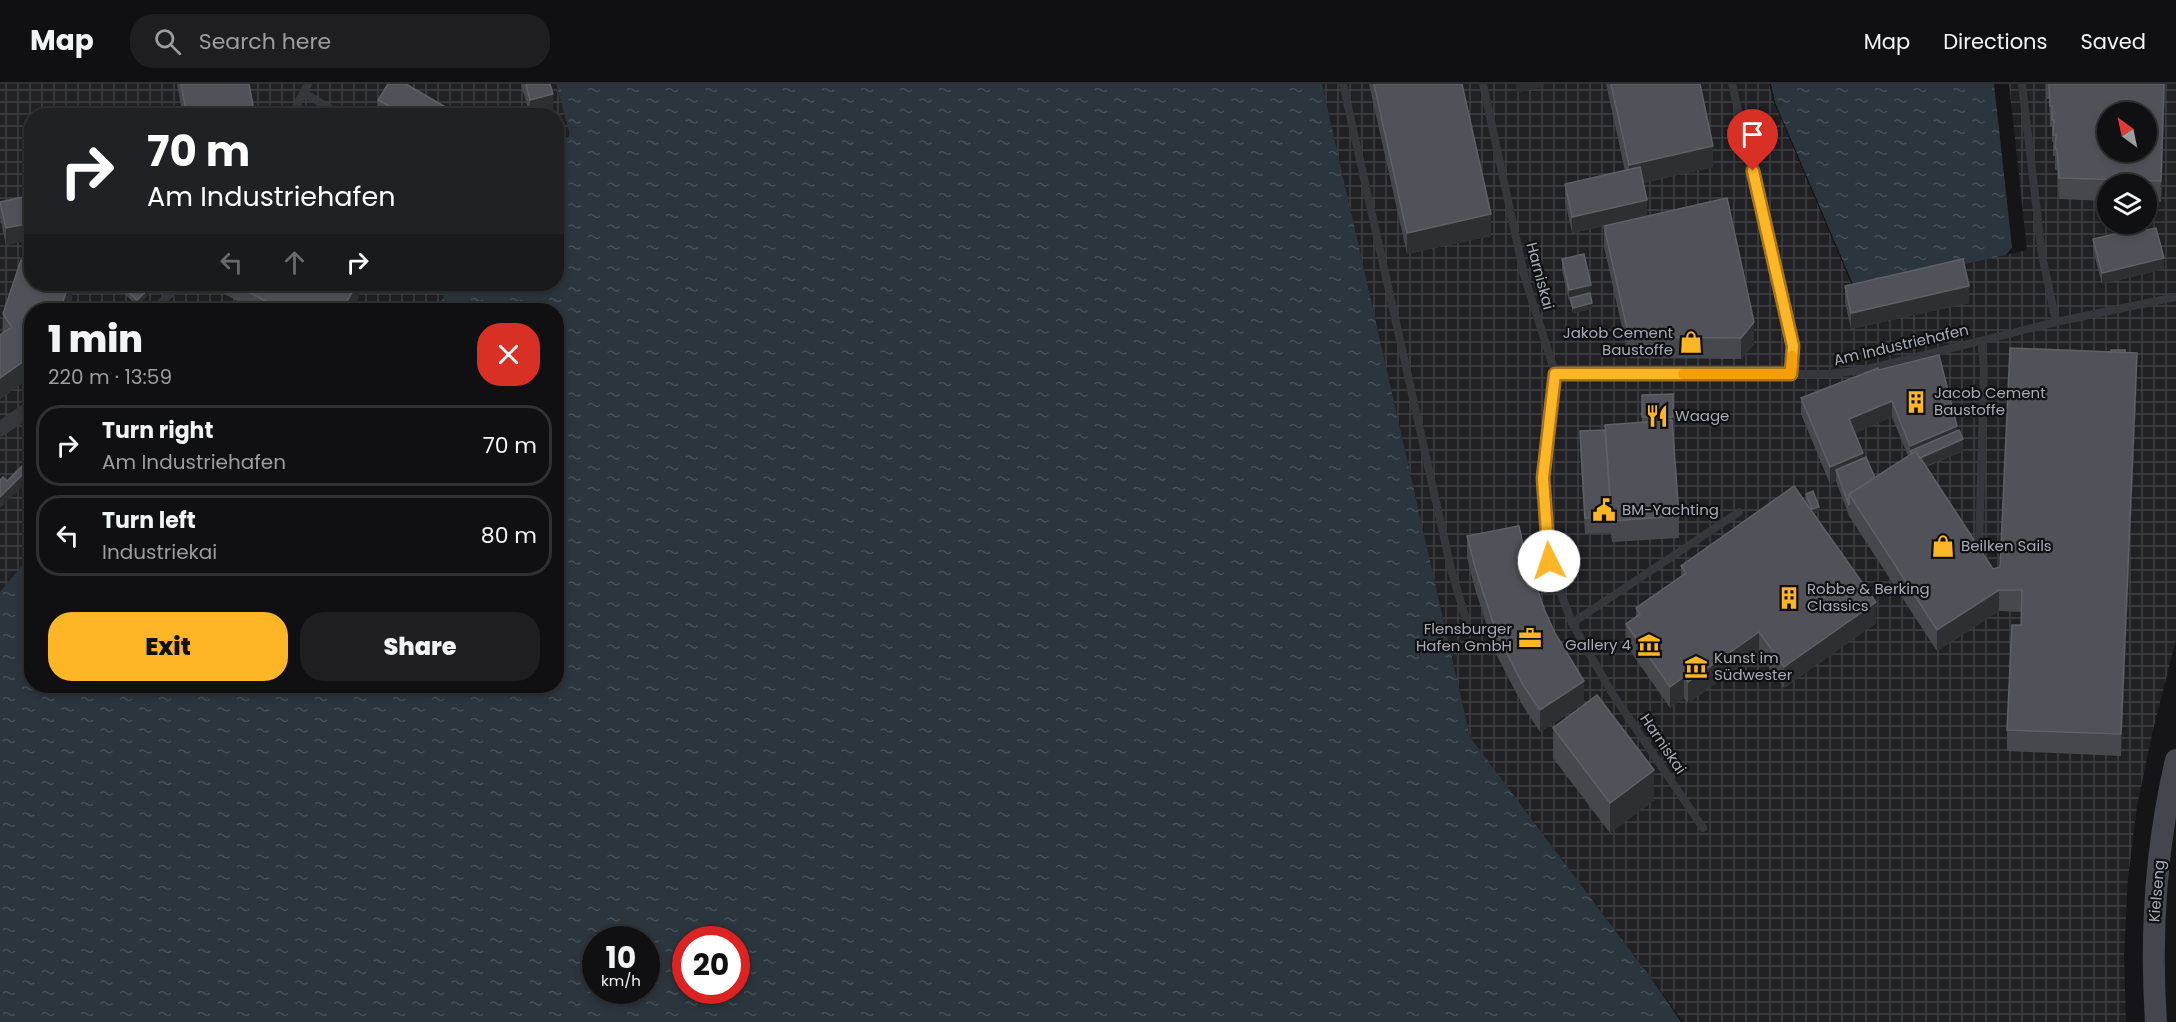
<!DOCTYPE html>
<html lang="en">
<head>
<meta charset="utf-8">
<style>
  :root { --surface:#101012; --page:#1e1e20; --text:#f1f3f6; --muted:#9c9d9f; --line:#303032; --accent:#ffb626 }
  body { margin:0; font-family:Poppins,sans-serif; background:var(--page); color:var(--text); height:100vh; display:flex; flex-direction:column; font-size:22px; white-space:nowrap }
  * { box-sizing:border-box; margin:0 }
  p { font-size:20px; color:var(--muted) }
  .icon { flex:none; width:33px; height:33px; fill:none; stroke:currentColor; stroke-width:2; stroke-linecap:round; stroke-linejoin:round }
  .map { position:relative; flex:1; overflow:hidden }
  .panel { position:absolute; left:24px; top:219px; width:540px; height:390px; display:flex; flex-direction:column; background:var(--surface); border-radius:24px; box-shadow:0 3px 9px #0003,0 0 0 2px var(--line) }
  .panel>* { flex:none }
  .hud { position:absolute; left:24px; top:24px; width:540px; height:183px; border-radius:24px; box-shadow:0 3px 9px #0003,0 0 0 2px var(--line); background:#202124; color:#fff; overflow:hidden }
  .needle { width:39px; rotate:327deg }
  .controls { position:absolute; left:2097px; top:18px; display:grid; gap:12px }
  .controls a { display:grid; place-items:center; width:60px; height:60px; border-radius:50%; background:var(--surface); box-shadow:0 3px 9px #0003,0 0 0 2px var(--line); font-size:30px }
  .speed { position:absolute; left:582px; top:842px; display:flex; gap:12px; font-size:30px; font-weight:700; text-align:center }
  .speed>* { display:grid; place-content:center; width:78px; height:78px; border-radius:50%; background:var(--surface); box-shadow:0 3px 9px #0003,0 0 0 2px var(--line); line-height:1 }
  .speed small { font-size:15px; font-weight:400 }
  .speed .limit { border:9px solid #d22; background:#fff; color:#111 }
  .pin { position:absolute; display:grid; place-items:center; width:51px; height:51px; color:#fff; margin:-62px -26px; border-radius:50% 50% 50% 0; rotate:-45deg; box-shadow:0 0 6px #0007 }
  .pin .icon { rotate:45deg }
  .me { position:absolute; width:66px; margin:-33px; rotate:356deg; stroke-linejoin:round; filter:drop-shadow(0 0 4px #0008) }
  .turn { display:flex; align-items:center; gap:21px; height:126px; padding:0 24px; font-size:27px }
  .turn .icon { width:78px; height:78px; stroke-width:2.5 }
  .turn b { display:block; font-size:42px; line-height:51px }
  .lanes { display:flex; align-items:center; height:57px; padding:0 24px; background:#0003; justify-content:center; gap:30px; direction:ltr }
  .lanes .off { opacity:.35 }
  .round { display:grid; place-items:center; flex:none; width:63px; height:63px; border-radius:24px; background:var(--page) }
  .head { display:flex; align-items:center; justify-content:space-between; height:102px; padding:0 24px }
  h1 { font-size:36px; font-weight:800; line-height:45px }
  .cta { display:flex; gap:12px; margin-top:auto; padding:12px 24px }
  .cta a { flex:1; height:69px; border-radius:24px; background:var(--accent); color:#111; font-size:24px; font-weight:800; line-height:69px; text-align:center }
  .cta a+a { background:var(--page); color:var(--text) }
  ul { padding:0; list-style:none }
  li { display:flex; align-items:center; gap:18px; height:81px; margin:0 12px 9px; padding:0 12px; border:3px solid var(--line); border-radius:24px }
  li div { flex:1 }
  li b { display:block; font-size:22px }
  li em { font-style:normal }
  header { display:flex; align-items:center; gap:36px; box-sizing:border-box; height:84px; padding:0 30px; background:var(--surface); border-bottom:2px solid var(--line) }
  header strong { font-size:28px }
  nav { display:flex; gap:33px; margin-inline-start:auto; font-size:21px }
  .search { width:420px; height:54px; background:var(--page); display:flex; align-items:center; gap:15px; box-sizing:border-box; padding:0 21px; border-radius:24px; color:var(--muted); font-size:22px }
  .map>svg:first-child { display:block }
</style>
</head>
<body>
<header>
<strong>Map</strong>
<div class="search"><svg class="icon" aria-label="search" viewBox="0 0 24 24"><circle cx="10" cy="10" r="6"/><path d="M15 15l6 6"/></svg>Search here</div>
<nav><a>Map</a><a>Directions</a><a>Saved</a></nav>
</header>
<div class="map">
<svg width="2176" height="938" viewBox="0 0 2176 938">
  <defs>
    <pattern id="industrial-grid" width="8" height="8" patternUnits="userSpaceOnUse" patternTransform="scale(1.5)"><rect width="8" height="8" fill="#212125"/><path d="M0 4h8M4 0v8" fill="none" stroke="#3e3f43"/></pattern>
    <pattern id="water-ripples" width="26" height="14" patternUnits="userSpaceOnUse" patternTransform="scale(1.5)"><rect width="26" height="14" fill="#2a353d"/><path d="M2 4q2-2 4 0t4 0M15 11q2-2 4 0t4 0" fill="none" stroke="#465057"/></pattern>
  </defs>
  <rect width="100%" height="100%" fill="#151518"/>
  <!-- industrial -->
  <g fill="url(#industrial-grid)" fill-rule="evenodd">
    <path d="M0 0H556L570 51 557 63 556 32H32V200H451L436 226H32L31 471 0 508Z"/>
    <path d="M1322 0H1769L1773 16 1854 206 2027 166 2009 0H2176V556L2153 646 2137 722 2128 794 2124 872 2126 938H1683L1652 895 1470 653ZM2108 28H2146V68H2108ZM2108 100H2146V140H2108Z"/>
  </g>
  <!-- water -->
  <g fill="url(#water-ripples)" fill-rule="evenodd">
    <path d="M556 0H1322L1470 653 1651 894 1681 938H0V508L31 471 32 602H556V226H436L451 200H556L557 63 570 51ZM596 855H646V906H596ZM686 855H736V906H686Z"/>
    <path d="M1771 0H1994L2012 163 2006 171 1855 205 1775 18Z"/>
  </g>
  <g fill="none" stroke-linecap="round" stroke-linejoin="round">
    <!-- lane -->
    <g stroke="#36373d" stroke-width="8">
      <path d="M1343 0 1451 485 1467 539"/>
      <path d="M1483 0 1524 191 1555 289 1543 394 1549 477 1572 539 1612 609 1703 744"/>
      <path d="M1732 0 1793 262 1791 290"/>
      <path d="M2022 0 2042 171 2056 238"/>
      <path d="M304 9 343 32"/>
      <path d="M291 32 308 0"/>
      <path d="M153 226 181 200"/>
      <path d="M1555 289 1829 290 1864 286 2056 238 2176 213"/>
      <path d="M1979 464 1984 282 1981 257"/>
      <path d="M1572 539 1739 428"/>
    </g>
    <!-- street -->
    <path stroke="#36373d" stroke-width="15" d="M0 345 32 323"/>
    <!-- secondary -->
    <path stroke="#44464d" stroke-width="22" d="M2156 938C2150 850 2156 762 2176 676"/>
  </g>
  <!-- wall -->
  <g fill="#46484d" fill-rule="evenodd">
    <path d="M177 0H249L255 32H183Z"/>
    <path d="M521 0H550L553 27 535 32H530Z"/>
    <path d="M1369 0H1462L1491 152 1407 170Z"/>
    <path d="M1606 0H1700L1713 83 1643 99 1647 132 1754 260 1741 275 1629 274 1604 163V142L1572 149 1565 117V100L1625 87Z"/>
    <path d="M2045 0H2165L2161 118H2146V100H2108V117L2059 115 2057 86H2055V72H2053V58H2052V43H2050L2049 15H2046V0Z"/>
    <path d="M378 16 461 32H378Z"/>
    <path d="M32 111V155L6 161 0 134V118Z"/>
    <path d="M2146 146 2164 185 2102 200 2093 166V155Z"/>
    <path d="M1562 175 1591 211 1592 225 1573 229 1570 217H1569L1562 186Z"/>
    <path d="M72 200V214L67 226H32V292L0 315 3 230Z"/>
    <path d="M221 200H359V213L351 226H253L221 208Z"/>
    <path d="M1845 202 1969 219 1851 245 1845 218Z"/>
    <path d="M125 205 150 209 137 222 125 210Z"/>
    <path d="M2125 269 2137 291 2121 672 2007 667V646L2021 541V528L1999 527 1937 567 1849 432 1836 397 1830 400 1801 330V314L1879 286 1957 347 1963 367 1926 383 1993 485 2000 483ZM1892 333 1908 372 1875 394 1863 375 1855 349Z"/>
    <path d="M1673 310 1672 344 1679 432V454L1612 458 1611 449 1585 450 1580 364V347L1605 346 1642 338V311Z"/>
    <path d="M1806 410 1819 428 1814 430 1876 539 1784 604 1759 569 1688 619 1684 614 1670 624 1626 561V540L1636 533V524L1681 492V482L1810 425 1806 416Z"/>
    <path d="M1467 452 1525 470 1545 527 1584 619 1540 648 1523 622 1496 570 1475 505 1467 474Z"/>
    <path d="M1553 644 1654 716 1610 749 1553 674Z"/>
  </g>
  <!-- shaded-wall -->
  <g fill="#2e2f33">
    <path d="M1516 0H1544V3L1516 9Z"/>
    <path d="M2164 0H2165L2161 118V97Z"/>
    <path d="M553 10V27L535 32H530V16Z"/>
    <path d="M1713 62V83L1629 102V81Z"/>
    <path d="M1647 116V132L1572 149V133Z"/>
    <path d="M1491 130V152L1407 170V149Z"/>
    <path d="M32 139V155L6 161V144Z"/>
    <path d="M2164 174V185L2102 200V189Z"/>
    <path d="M69 200H72V214L67 226H60Z"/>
    <path d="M357 200H359V213L351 226H342Z"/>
    <path d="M1591 201V212L1570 214V217H1569V206Z"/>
    <path d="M1969 202V219L1851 245V229Z"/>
    <path d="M150 204V209L137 222V216Z"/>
    <path d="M1592 219V225L1573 229V224Z"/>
    <path d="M1754 238V260L1741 275V254Z"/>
    <path d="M2137 269V291L2121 672V650Z"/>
    <path d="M32 271V292L0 315V294Z"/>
    <path d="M1892 317V333L1849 352V335Z"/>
    <path d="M1957 342V358L1963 355V367L1914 387V377L1910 367V378V362Z"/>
    <path d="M1863 369V386H1836V397L1830 400V383Z"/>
    <path d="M31 382V394L0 424V413Z"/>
    <path d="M1819 423V428L1812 431V425Z"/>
    <path d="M1999 506V527L1937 567V546Z"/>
    <path d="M1876 518V539L1784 604V583Z"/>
    <path d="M1759 548V569L1688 619V598Z"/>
    <path d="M1684 593V614L1670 624V603Z"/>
    <path d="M1584 597V619L1540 648V626Z"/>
    <path d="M1654 686V716L1610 749V719Z"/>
  </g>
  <!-- building -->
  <g fill="#515259" stroke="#5e6068" stroke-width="1.5" fill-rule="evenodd">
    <path d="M181 0H249L255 32H187Z"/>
    <path d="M388 0H406L461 32H407L378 16Z"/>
    <path d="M526 0H550L553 10 530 16Z"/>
    <path d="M1374 0H1462L1491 130 1407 149Z"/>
    <path d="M1611 0H1700L1713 62 1629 81Z"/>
    <path d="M2049 0H2164L2161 97 2059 94 2057 65H2055L2056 51H2053L2054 36H2052V22H2050ZM2108 28H2146V68H2108Z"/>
    <path d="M1640 83 1647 116 1572 133 1565 100Z"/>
    <path d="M32 111V139L6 144 0 118Z"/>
    <path d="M1727 114 1754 238 1741 254 1629 253 1604 142Z"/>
    <path d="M2145 143 2146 146 2156 144 2164 174 2102 189 2093 155Z"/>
    <path d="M1584 170 1591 201 1569 206 1562 175Z"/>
    <path d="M1963 175 1969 202 1851 229 1845 202Z"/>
    <path d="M21 176 32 179V200H69L60 226H32V271L0 294V251L12 243 3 230Z"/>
    <path d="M130 200H146L150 204 137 216 125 205Z"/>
    <path d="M234 200H357L342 226H282Z"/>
    <path d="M1590 209 1592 219 1573 224 1570 214Z"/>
    <path d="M2010 264 2137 269 2121 650 2007 646 2012 541H2021L2022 506H1999L1937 546 1849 410 1916 367 1993 485 2000 483Z"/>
    <path d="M2111 266H2125V269L2111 268Z"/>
    <path d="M1939 271 1957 342 1910 362 1892 317 1849 335 1863 369 1830 383 1801 314 1878 284 1879 286Z"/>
    <path d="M1673 310V333H1642V311Z"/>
    <path d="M1672 336 1679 432 1612 437 1605 341Z"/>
    <path d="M1605 346 1611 432 1585 434 1580 347Z"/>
    <path d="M1959 346 1963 355 1920 374 1916 367 1912 370 1910 367Z"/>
    <path d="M1866 373 1875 394 1849 410V421L1836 386Z"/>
    <path d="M26 378 31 382 0 413V396L3 393 7 397Z"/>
    <path d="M1794 402 1876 518 1784 583 1759 548 1688 598 1684 593 1670 603 1626 540 1640 530 1636 524 1686 489 1681 482Z"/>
    <path d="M1813 407 1819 423 1812 425 1806 410Z"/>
    <path d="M1519 442 1525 470 1545 527 1555 549 1584 597 1540 626 1523 601 1496 548 1475 483 1467 452Z"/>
    <path d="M1597 611 1654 686 1610 719 1553 644Z"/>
  </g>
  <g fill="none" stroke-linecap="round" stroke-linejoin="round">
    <!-- route casing -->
    <g stroke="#a67619" stroke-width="15">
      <path id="route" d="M1549 477 1543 394 1555 290H1791L1793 262 1753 87"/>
    </g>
    <!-- route -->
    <use href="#route" stroke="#ffb626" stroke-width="10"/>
    <!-- slow -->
    <path stroke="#f59e0b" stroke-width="10" d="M1683 290H1791L1792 272"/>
  </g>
  <!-- icons -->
  <defs>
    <g id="shop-bare" transform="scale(1.8)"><path d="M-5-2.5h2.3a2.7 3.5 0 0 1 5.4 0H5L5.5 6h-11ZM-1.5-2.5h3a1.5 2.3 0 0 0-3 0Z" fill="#ffb626" stroke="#101013" stroke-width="2.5" paint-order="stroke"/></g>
    <g id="building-bare" transform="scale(1.8)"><path d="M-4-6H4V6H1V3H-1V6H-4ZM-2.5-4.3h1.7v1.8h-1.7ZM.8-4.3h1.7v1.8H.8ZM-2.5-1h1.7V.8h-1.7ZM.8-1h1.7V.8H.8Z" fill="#ffb626" stroke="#101013" stroke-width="2.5" paint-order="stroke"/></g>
    <g id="restaurant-bare" transform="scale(1.8)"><path d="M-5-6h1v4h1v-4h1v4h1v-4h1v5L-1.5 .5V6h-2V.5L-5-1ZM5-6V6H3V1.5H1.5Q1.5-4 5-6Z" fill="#ffb626" stroke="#101013" stroke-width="2.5" paint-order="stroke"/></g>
    <g id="civic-bare" transform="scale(1.8)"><path d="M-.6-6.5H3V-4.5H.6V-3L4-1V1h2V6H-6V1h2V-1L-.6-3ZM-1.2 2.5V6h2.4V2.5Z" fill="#ffb626" stroke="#101013" stroke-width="2.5" paint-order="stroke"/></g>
    <g id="office-bare" transform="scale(1.8)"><path d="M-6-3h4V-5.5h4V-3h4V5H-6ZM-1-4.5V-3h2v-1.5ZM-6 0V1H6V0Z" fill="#ffb626" stroke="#101013" stroke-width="2.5" paint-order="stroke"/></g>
    <g id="museum-bare" transform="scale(1.8)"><path d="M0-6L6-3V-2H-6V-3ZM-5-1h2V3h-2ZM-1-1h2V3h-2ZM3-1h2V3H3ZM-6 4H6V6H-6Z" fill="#ffb626" stroke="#101013" stroke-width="2.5" paint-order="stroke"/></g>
  </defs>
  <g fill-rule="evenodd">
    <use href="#shop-bare" x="1691" y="258"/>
    <use href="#building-bare" x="1916" y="318"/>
    <use href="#restaurant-bare" x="1657" y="332"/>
    <use href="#civic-bare" x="1604" y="426"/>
    <use href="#shop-bare" x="1943" y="462"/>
    <use href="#building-bare" x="1789" y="514"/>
    <use href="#office-bare" x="1530" y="554"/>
    <use href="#museum-bare" x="1649" y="561"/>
    <use href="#museum-bare" x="1696" y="583"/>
  </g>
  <g text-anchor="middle" stroke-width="4.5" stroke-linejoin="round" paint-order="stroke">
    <!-- street labels -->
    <g font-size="15" fill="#a6acb9" stroke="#101013">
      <text transform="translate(1540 192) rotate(75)" y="5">Harniskai</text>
      <text transform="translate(1901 261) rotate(-13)" y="5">Am Industriehafen</text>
      <text transform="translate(1663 660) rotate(56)" y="5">Harniskai</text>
      <text transform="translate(2157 807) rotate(-85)" y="5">Kielseng</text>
    </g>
    <!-- poi labels -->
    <g font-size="15" fill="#a6acb9" stroke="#101013" text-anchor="start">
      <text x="1673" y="254" text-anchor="end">Jakob Cement<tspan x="1673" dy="17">Baustoffe</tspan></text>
      <text x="1934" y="314">Jacob Cement<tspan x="1934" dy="17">Baustoffe</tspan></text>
      <text x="1675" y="337">Waage</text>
      <text x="1622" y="431">BM-Yachting</text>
      <text x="1961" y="467">Beilken Sails</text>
      <text x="1807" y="510">Robbe &amp; Berking<tspan x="1807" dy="17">Classics</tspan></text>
      <text x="1512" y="550" text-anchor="end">Flensburger<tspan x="1512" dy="17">Hafen GmbH</tspan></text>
      <text x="1631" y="566" text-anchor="end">Gallery 4</text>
      <text x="1714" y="579">Kunst im<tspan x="1714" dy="17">Südwester</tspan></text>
    </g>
  </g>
</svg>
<div class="controls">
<a><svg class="needle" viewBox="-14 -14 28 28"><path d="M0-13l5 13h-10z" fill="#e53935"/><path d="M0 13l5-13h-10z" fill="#9c9d9f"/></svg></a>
<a><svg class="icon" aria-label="layers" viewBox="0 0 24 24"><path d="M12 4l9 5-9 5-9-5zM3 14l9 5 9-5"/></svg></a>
</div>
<div class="speed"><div>10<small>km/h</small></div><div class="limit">20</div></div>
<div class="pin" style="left:1753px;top:87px;background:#d93025"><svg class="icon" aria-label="arrive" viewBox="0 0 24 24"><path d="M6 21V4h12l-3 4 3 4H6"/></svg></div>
<svg class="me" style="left:1549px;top:477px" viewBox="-20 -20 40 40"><circle r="19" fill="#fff"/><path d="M0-13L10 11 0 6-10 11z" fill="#ffb626"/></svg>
<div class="hud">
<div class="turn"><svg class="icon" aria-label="right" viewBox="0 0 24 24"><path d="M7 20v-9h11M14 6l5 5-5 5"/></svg><div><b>70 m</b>Am Industriehafen</div></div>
<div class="lanes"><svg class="icon off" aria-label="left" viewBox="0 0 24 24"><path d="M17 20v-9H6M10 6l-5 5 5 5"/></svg><svg class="icon off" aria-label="ahead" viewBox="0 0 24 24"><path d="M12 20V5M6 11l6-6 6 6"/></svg><svg class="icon" aria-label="right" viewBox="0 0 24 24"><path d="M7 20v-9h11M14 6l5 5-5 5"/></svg></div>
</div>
<section class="panel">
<div class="head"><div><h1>1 min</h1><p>220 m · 13:59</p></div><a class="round" style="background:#d93025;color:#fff"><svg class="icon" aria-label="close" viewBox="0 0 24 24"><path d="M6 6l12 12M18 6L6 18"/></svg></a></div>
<ul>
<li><svg class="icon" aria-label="right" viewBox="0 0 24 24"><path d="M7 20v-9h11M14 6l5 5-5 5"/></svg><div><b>Turn right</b><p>Am Industriehafen</p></div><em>70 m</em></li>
<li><svg class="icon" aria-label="left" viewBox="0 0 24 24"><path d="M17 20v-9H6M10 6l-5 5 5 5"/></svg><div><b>Turn left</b><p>Industriekai</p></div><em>80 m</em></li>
</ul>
<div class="cta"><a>Exit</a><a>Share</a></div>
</section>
</div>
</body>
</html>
